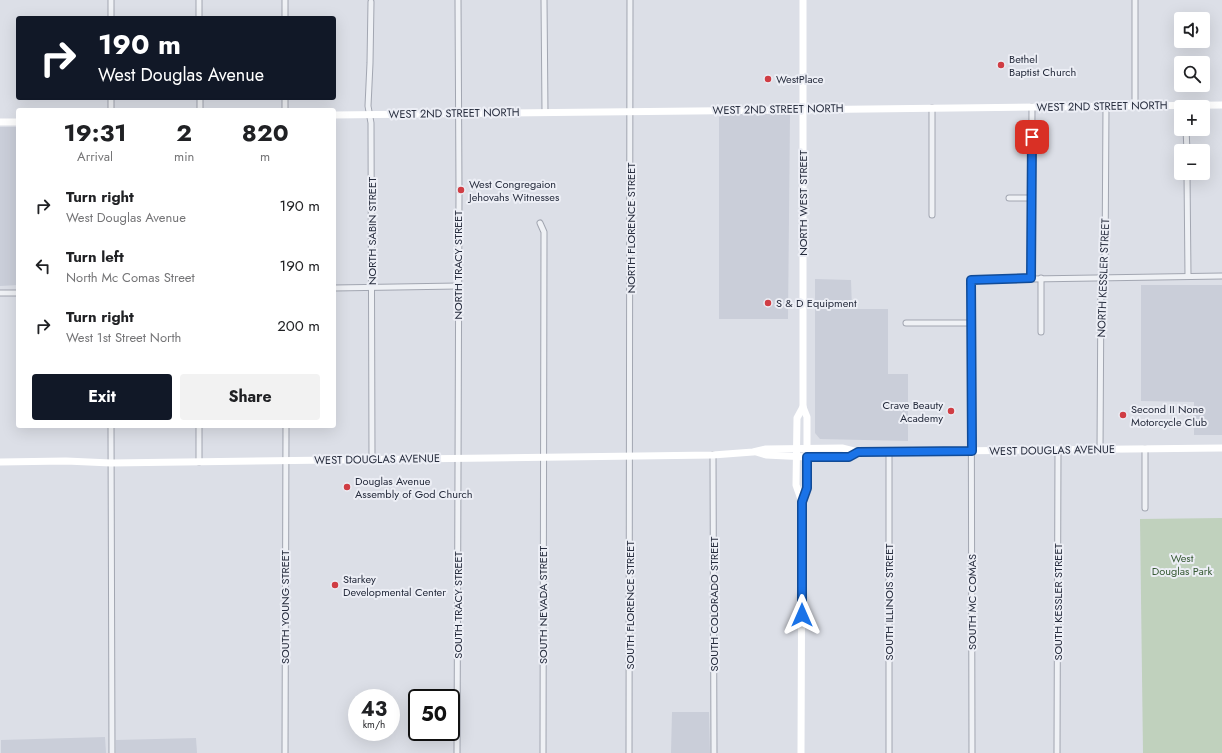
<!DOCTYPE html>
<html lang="en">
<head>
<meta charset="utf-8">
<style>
  :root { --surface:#fff; --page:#f2f2f2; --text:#202124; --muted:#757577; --accent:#111827 }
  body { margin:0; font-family:Jost,sans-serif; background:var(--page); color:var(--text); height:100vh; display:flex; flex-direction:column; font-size:15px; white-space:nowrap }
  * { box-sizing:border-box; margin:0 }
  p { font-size:13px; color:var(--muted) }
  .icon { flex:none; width:22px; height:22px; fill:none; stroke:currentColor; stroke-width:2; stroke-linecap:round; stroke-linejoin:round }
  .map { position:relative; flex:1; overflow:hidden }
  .side { position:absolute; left:16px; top:108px; width:320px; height:320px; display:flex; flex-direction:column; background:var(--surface); border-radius:4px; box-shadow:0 4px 16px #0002 }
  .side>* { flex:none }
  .guide { position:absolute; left:16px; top:16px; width:320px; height:84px; border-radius:4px; box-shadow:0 4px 16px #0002; background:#111827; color:#fff; overflow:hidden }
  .controls { position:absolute; left:1174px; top:12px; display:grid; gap:8px }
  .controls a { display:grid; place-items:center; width:36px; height:36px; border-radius:4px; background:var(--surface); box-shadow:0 4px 16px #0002; font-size:20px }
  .speed { position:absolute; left:348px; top:689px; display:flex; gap:8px; font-size:20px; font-weight:700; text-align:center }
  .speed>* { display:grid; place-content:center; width:52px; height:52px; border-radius:50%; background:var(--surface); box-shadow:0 4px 16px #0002; line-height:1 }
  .speed small { font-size:10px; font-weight:400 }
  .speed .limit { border:2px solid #111; border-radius:6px; background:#fff; color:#111 }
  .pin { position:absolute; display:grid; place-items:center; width:34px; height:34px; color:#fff; margin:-17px; border-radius:8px; box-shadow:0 2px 6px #0006 }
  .me { position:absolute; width:44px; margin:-22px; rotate:0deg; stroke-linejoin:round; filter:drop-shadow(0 0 3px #0008) }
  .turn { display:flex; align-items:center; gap:14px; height:84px; padding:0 16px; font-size:18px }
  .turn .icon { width:52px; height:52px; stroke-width:2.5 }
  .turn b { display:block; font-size:28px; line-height:34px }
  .eta { display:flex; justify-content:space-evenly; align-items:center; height:68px; text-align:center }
  .eta b { font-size:24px; font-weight:700; line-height:28px }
  .action { display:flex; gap:8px; margin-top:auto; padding:8px 16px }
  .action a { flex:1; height:46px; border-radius:4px; background:var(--accent); color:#fff; font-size:16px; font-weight:700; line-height:46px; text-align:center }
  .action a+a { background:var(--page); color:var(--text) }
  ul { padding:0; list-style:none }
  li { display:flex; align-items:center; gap:12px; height:60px; padding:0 16px }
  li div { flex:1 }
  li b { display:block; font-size:15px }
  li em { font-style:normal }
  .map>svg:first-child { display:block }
</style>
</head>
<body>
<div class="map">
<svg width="1222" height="753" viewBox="0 0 1222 753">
  <rect width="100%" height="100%" fill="#dcdfe7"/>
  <!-- built -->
  <g fill="#caced9">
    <path d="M748 113 790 114 788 319H719V114Z"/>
    <path d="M0 127H18V285L0 286Z"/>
    <path d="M815 279 851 280 852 309H888V374H908V441L820 439 815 433Z"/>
    <path d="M1141 285H1222V435H1194V402L1141 401Z"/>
    <path d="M672 712H709L710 753H671Z"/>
    <path d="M105 737 106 753H1V740Z"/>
    <path d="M196 738 197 753H116V740Z"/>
  </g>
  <!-- green -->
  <path fill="#c0d1bd" d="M1222 518V753H1143L1140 519Z"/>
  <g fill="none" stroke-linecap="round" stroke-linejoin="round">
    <!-- street casing -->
    <g stroke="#a2a6b1" stroke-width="7">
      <g id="street">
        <path d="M111 0V18"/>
        <path d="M199 0V18"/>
        <path d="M285 0V18"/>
        <path d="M544 0 545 112"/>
        <path d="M1135 0V106"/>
        <path d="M371 2 370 63 368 106 371 123 372 459"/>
        <path d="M111 98V110"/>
        <path d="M200 98V110"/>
        <path d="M285 98V110"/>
        <path d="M1186 129 1187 151"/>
        <path d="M1187 173 1188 276"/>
        <path d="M1009 198H1032"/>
        <path d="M932 215V108"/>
        <path d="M540 223 544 232 543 753"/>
        <path d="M1031 278 1032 107"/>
        <path d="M334 288 458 286"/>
        <path d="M0 293H18"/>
        <path d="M906 323H972"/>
        <path d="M1041 332V278"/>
        <path d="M111 426 112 753"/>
        <path d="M199 426V462"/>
        <path d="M1100 450 1101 279 1104 275 1105 268 1106 106"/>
        <path d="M713 455 714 753"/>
        <path d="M1145 508V449"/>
        <path d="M285 753 286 426"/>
        <path d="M457 753 459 191 458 0"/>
        <path d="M629 753 630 0"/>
        <path d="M889 753V452"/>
        <path d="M972 753 971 280 1222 276"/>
        <path d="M1057 753 1058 450"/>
      </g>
    </g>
    <!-- street -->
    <use href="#street" stroke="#eff1f5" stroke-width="5"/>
    <!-- secondary -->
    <g stroke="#fff" stroke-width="7">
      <path d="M334 115 1222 105"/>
      <path d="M0 122H18"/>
      <path d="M756 452 766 455 807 457H849L858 452"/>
      <path d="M0 462 66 461 111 463 713 455 753 452 766 449 842 448 858 452 1222 448"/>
      <path d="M802 502 796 485 797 418 803 407"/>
      <path d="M801 753 802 502 807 487V417L803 407V0"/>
    </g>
  </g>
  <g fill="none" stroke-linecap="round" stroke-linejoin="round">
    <!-- route casing -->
    <g stroke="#114b97" stroke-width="10">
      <path id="route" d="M802 615V502L807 488V457H849L858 452 972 451 971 280 1031 278 1032 137"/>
    </g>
    <!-- route -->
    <use href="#route" stroke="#1a73e8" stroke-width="7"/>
  </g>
  <!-- markers -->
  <g fill="#d03d44" stroke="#eceef5" stroke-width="1.5">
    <circle cx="1001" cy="65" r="4"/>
    <circle cx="768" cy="79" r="4"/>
    <circle cx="461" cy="190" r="4"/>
    <circle cx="768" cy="303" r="4"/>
    <circle cx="951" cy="411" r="4"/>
    <circle cx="1123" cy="415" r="4"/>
    <circle cx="347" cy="487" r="4"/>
    <circle cx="335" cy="585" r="4"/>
  </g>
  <g text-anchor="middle" stroke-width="4" stroke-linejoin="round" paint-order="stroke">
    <!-- poi labels -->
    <g font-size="11" fill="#262c3d" stroke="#eceef5" text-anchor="start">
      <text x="1009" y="63">Bethel<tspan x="1009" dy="13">Baptist Church</tspan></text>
      <text x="776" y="83">WestPlace</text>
      <text x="469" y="188">West Congregaion<tspan x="469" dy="13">Jehovahs Witnesses</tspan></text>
      <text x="776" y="307">S &amp; D Equipment</text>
      <text x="943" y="409" text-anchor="end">Crave Beauty<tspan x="943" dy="13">Academy</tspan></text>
      <text x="1131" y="413">Second II None<tspan x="1131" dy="13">Motorcycle Club</tspan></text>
      <text x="355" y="485">Douglas Avenue<tspan x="355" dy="13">Assembly of God Church</tspan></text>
      <text x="343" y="583">Starkey<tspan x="343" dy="13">Developmental Center</tspan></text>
    </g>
    <!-- street labels -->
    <g font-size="11" fill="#262c3d" stroke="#eceef5">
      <text transform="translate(1102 106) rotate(-1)" y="4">WEST 2ND STREET NORTH</text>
      <text transform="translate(778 109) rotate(-1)" y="4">WEST 2ND STREET NORTH</text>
      <text transform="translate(454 113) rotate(-1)" y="4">WEST 2ND STREET NORTH</text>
      <text transform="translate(803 203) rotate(-90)" y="4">NORTH WEST STREET</text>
      <text transform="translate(631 228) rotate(-90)" y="4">NORTH FLORENCE STREET</text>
      <text transform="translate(372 231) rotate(-90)" y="4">NORTH SABIN STREET</text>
      <text transform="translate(458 265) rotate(-90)" y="4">NORTH TRACY STREET</text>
      <text transform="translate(1103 278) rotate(-88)" y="4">NORTH KESSLER STREET</text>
      <text transform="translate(1052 450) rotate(-1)" y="4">WEST DOUGLAS AVENUE</text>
      <text transform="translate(377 459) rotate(-1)" y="4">WEST DOUGLAS AVENUE</text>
      <text transform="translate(889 602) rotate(-90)" y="4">SOUTH ILLINOIS STREET</text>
      <text transform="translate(972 602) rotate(-90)" y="4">SOUTH MC COMAS</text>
      <text transform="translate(1058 602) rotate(-90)" y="4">SOUTH KESSLER STREET</text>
      <text transform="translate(714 604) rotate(-90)" y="4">SOUTH COLORADO STREET</text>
      <text transform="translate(458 605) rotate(-90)" y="4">SOUTH TRACY STREET</text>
      <text transform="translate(543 605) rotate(-90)" y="4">SOUTH NEVADA STREET</text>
      <text transform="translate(630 605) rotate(-90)" y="4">SOUTH FLORENCE STREET</text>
      <text transform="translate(285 607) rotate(-90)" y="4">SOUTH YOUNG STREET</text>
    </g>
    <!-- park labels -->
    <g font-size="11" fill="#365933" stroke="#eceef5">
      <text x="1182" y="562">West<tspan x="1182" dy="13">Douglas Park</tspan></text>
    </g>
  </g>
</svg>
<div class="controls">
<a><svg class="icon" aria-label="sound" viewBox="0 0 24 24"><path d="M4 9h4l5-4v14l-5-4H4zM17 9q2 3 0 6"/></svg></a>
<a><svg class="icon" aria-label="search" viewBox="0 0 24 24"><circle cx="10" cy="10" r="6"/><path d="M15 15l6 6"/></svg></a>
<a>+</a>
<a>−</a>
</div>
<div class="speed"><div>43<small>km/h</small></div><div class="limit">50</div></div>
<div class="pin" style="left:1032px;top:137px;background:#d93025"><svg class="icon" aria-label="arrive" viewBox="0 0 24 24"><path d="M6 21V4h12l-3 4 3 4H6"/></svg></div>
<svg class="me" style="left:802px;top:615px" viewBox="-20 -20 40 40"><path d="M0-17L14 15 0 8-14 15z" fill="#1a73e8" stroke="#fff" stroke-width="4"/></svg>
<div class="guide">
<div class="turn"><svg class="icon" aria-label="right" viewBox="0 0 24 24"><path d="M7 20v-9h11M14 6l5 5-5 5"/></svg><div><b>190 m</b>West Douglas Avenue</div></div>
</div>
<section class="side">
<div class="eta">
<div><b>19:31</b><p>Arrival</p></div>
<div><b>2</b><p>min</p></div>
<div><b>820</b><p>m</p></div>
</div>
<ul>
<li><svg class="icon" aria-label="right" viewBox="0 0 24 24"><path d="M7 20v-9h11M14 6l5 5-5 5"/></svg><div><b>Turn right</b><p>West Douglas Avenue</p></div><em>190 m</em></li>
<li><svg class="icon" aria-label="left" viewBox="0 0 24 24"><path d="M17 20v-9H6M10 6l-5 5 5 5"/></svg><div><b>Turn left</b><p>North Mc Comas Street</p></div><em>190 m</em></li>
<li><svg class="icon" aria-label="right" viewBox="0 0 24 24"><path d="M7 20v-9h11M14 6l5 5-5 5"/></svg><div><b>Turn right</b><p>West 1st Street North</p></div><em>200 m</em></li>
</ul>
<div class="action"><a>Exit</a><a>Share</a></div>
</section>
</div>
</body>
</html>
